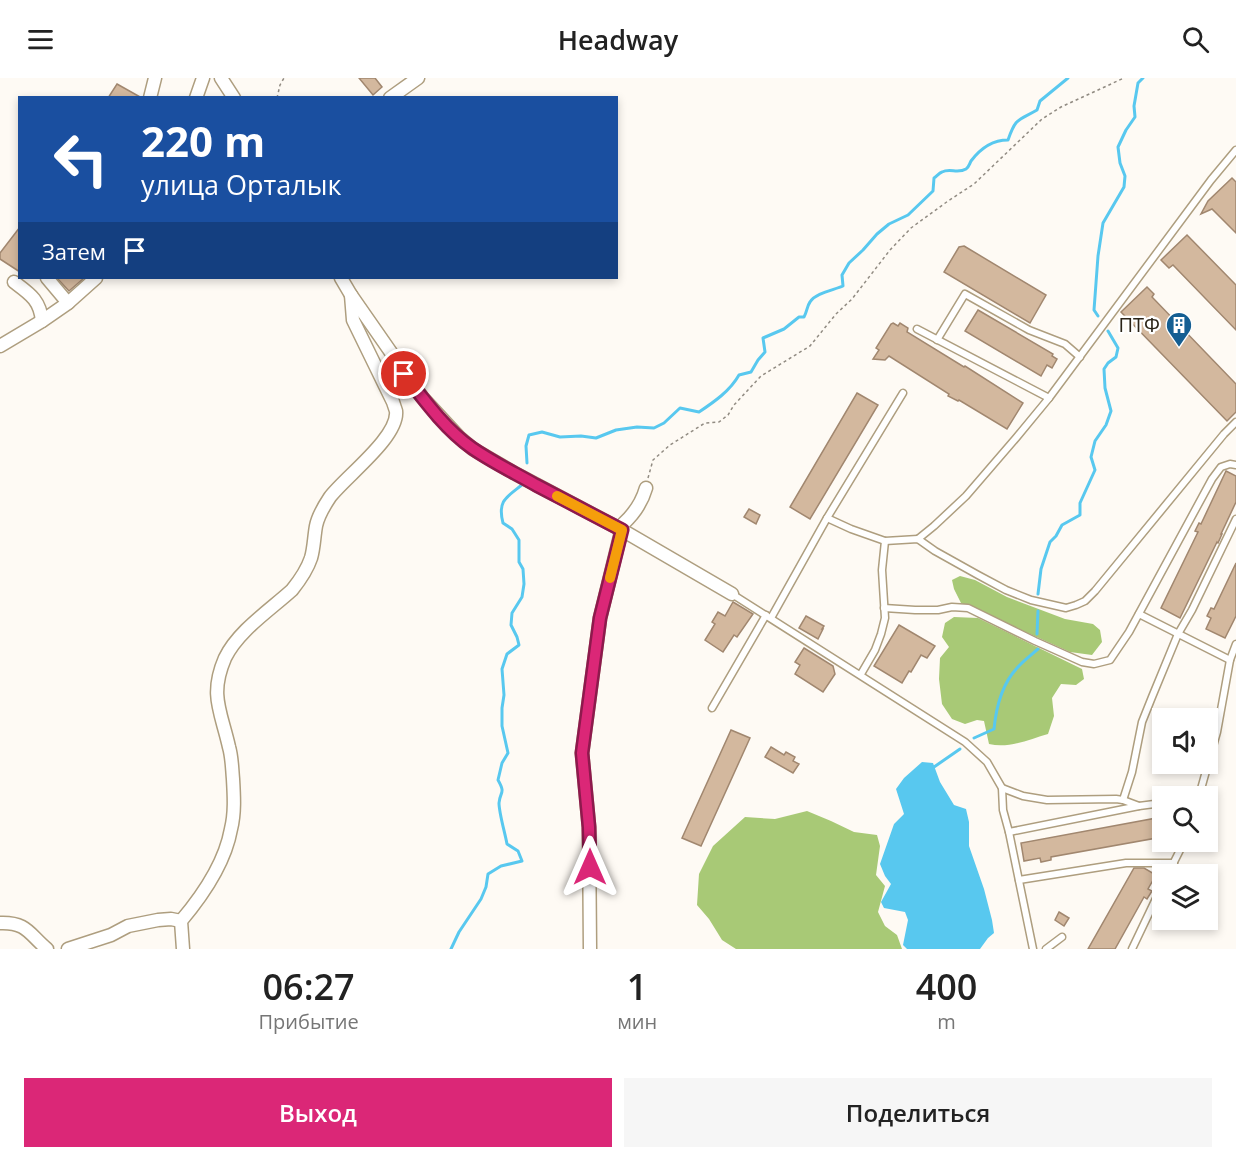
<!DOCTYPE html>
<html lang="ru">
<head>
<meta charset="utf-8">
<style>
  :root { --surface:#fff; --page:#f6f6f6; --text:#222; --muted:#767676; --accent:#db2777 }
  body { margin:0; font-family:"Open Sans",sans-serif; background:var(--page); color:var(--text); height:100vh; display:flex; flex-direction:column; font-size:22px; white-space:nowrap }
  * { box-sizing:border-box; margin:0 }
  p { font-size:20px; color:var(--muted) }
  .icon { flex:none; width:33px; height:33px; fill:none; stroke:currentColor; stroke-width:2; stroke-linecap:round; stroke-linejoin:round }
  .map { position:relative; height:871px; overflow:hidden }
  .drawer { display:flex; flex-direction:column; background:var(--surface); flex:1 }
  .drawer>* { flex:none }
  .banner { position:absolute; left:18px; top:18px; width:600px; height:183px; border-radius:0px; box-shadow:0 3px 9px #0003; background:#1a4fa0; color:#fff; overflow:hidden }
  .buttons { position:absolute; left:1152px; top:630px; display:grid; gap:12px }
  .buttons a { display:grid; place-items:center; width:66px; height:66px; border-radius:0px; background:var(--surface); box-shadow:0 3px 9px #0003; font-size:30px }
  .pin { position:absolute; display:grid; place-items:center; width:51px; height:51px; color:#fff; margin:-26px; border:3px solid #fff; border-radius:50%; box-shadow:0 2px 6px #0007 }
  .me { position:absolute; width:66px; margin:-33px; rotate:0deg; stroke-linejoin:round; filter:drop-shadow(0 0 4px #0008) }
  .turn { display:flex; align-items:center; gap:21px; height:126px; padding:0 24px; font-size:27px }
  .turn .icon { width:78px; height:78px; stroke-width:2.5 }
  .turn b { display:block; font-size:42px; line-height:51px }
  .then { display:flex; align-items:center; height:57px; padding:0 24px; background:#0003; gap:12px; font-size:22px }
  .eta { display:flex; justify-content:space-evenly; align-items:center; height:102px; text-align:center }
  .eta b { font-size:36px; font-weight:600; line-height:42px }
  .cta { display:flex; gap:12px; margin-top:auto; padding:12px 24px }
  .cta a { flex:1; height:69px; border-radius:0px; background:var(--accent); color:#fff; font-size:24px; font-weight:600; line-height:69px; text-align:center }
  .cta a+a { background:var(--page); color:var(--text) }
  header { display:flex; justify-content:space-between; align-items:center; height:78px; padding:0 24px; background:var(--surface); font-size:27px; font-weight:600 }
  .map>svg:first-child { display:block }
</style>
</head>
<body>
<header><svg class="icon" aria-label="menu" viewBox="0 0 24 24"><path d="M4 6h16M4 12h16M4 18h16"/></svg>Headway<svg class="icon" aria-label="search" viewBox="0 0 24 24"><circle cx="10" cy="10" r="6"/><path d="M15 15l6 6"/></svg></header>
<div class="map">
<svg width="1236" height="871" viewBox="0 0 1236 871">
  <rect width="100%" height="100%" fill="#fefaf4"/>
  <!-- forest -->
  <g fill="#a8c976">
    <path d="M960 498 975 502 1007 519 1065 541 1093 546 1100 552 1102 564 1092 577 1070 574 961 525 954 511 952 502Z"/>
    <path d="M954 539 978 540 1082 591 1084 601 1076 607 1061 606 1052 620 1054 638 1048 656C1030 661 1009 671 989 666L984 643 977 642 965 646 952 641 942 626 939 601 940 580 949 569 942 559 945 545Z"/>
    <path d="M807 733 831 743 854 754 877 757 880 768 876 797 885 808 878 834 885 848 897 857 902 871H736L722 862 709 841 697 827 699 796 713 768 745 739 775 741Z"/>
  </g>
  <!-- water -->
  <path fill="#58c8ef" d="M922 684 933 685 940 704 954 727 966 731 969 744V768L984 811 992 842 994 855 988 860 980 871H907L903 867 908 842 905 834 884 830 881 824 891 806 885 798 880 786 894 746 904 736 896 711 904 700Z"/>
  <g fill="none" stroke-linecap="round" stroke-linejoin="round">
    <!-- stream -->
    <g stroke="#58c8ef" stroke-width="3">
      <path d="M1098 238 1094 232 1098 178 1103 145 1124 109 1125 98 1120 85 1118 69 1126 52 1135 39 1134 28 1138 5 1143 0"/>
      <path d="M527 385 526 368 529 357 542 354 560 359 581 358 596 360 616 352 637 349 654 350 664 345 680 330 699 334C714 324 730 313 739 297L751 294 758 282 765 274 763 260 784 251 799 239H804C807 234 807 228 810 224 815 215 834 212 843 208L842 197 849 185 863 172 877 156 889 146 908 137 933 113 934 100C937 98 939 95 942 94 950 90 958 96 966 91 969 89 969 87 971 83 980 71 993 62 1008 62 1016 39 1018 43 1037 32L1040 23 1068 0"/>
      <path d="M1038 516 1041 491 1050 464 1056 458 1062 447 1080 437V425L1095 392 1091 379 1095 363 1106 347 1111 333 1105 310 1104 291 1108 285 1116 279 1118 270 1108 253"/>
      <path d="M1037 556 1038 533"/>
      <path d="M974 660 994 651C996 630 1001 607 1017 590 1023 583 1031 577 1038 571"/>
      <path d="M934 689 960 671"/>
      <path d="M451 871 459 854 481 821 486 809 488 796 501 788 522 783 518 773 507 766C505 755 499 735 499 725 500 713 506 716 498 702L502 685 508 675 502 648V630L504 617 502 591 507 576 519 567 517 559 511 547 512 535 522 519 524 506 523 491 519 484V462L512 451 503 445C497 422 507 419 523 406"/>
    </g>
  </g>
  <!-- building -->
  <g fill="#d3b89e" stroke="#a1876f" stroke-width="1.5">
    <path d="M359 0H375L382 9 373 17Z"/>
    <path d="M117 6 142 20H108Z"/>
    <path d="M1232 100 1236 104V155L1212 131 1201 136 1208 123Z"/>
    <path d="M20 149V194L0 181V175Z"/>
    <path d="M1187 157 1236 207V252L1173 187 1169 190 1161 182Z"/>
    <path d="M964 168 1046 217 1030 245 944 194 959 169Z"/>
    <path d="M57 200H84L69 213Z"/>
    <path d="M1147 209 1154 216 1152 219 1236 306V334L1227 343 1121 234Z"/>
    <path d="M978 232 1053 276 1052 278 1057 281 1052 290 1047 287 1041 298 965 253Z"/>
    <path d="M893 245 898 248 900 245 908 250 907 254 964 289 965 288 1023 325 1007 351 959 322 958 323 948 318 949 316 889 278 885 282 873 281 879 272 876 270 891 246Z"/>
    <path d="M857 315 878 327 810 441 790 429Z"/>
    <path d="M1226 393 1236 398V424L1221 456H1222L1218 465 1217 464 1180 540 1161 530 1198 454 1195 453 1199 445 1201 446Z"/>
    <path d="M749 431 760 437 756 446 744 439Z"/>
    <path d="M1236 485V538L1225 560 1206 551 1211 540 1207 538 1211 530 1214 531Z"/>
    <path d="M733 524 753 536 737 559 734 557 723 574 705 562 715 546 712 544 718 534 725 538Z"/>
    <path d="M806 538 824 548 822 551H823L818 561 799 550Z"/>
    <path d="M899 547 935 568 927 580 921 577 911 594 909 593 902 605 874 588Z"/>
    <path d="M804 570 833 588 835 596 823 614 795 596 800 587 795 584Z"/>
    <path d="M731 652 750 660 701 768 682 760Z"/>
    <path d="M771 669 784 677 786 674 795 679 793 683 799 686 793 695 765 679Z"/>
    <path d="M1162 739V759L1051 779V782L1041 784 1040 780 1024 783 1021 765Z"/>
    <path d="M1134 790H1144L1156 797 1148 811 1152 813 1147 821 1144 819 1115 871H1088Z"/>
    <path d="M1059 834 1069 840 1064 848 1055 842Z"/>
  </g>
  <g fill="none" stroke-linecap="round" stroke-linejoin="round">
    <!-- lane casing -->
    <g stroke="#ae9e7f" stroke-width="9">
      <g id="lane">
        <path d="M917 251 1049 320"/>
        <path d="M937 262 965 216 1029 252 1065 266 1080 279"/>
        <path d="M827 440 851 451 885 463 918 461 935 473 978 497 1006 512 1031 522 1066 530 1076 527 1085 523 1095 513 1224 356 1236 344"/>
        <path d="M918 461 934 448 966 418 1016 360 1049 320 1211 102 1236 72"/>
        <path d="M732 516 965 664 987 684 1002 710 1003 732 1009 754 1033 871"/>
        <path d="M884 530 915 532H938L952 529 968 530 1035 563 1082 584 1094 586 1110 582 1129 554 1212 401 1221 389 1230 386 1236 387"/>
        <path d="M1139 536 1230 582"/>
        <path d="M771 540 827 440 903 315"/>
        <path d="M861 596 875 572 881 556 885 540 882 492 885 463"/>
        <path d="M712 630 766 537"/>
        <path d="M1002 710 1023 718 1047 722 1116 721 1123 722 1139 728"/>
        <path d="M1199 718 1217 654 1230 582 1236 566"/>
        <path d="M1123 722 1132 694 1142 644 1152 619 1178 556 1192 532 1236 441"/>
        <path d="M1009 754 1139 728 1162 725"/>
        <path d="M1168 796 1184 764"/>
        <path d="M1019 802 1126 785H1174"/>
        <path d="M1046 871 1062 859"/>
        <path d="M1132 871 1162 808"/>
      </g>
    </g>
    <!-- street casing -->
    <g stroke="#ae9e7f" stroke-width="15">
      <g id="street">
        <path d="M221 0 234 20"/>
        <path d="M150 20 155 0"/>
        <path d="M196 20 203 0"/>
        <path d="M390 20 418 0"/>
        <path d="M47 200 68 225"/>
        <path d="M341 200 351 217 422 319 460 360 473 371 516 396 622 452 732 516"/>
        <path d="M14 204C30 216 40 222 42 243"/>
        <path d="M0 268 42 243 68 225 96 200"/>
        <path d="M0 845C27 844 29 856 47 871"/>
        <path d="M68 871 111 857 128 848 158 842 171 841 181 843"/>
        <path d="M183 871 181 843C203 817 225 785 231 751 235 735 234 718 233 701 232 690 232 679 229 669 221 633 209 617 225 580 238 553 270 532 292 512 300 502 307 492 311 480 314 470 314 459 316 448 318 438 324 428 330 419 345 399 399 359 396 333 395 330 394 327 393 324L353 242 351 217"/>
        <path d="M590 871 589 749 582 675 600 540 623 446C634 436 642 424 646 410"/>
      </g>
    </g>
    <!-- path -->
    <g stroke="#918b82" stroke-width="1.5" stroke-dasharray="3 3" stroke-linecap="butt">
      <path d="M277 20 280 7 284 0"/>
      <path d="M648 400 653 382 670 367 705 345 719 344 728 337 734 327 761 298 810 268 836 236 852 221 890 172 911 150 948 123 974 106 1042 41 1061 29 1124 0"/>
    </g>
    <!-- lane -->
    <use href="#lane" stroke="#fff" stroke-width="6"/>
    <!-- street -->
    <use href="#street" stroke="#fff" stroke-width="12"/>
  </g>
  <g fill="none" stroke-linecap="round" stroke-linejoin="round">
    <!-- route casing -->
    <g stroke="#8e194d" stroke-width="15">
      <path id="route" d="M404 296C424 322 445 351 472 370 492 384 515 395 536 407 565 422 593 437 622 452L600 540 582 675 589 749 590 789"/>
    </g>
    <!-- route -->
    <use href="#route" stroke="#db2777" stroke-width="10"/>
    <!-- slow -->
    <path stroke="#f59e0b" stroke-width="10" d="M557 418 622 452 610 500"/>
  </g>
  <!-- icons -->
  <defs>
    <g id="building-pin" transform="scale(1.35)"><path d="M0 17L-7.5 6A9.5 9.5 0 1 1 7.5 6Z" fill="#145e92" stroke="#fff"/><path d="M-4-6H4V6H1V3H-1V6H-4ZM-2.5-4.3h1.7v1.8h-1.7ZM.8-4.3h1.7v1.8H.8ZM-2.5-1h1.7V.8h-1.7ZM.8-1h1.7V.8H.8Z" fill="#fff"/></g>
  </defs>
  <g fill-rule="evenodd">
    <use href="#building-pin" x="1179" y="247"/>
  </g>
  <g text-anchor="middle" stroke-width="4.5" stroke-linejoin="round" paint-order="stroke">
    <!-- poi labels -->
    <g font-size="20" fill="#2a2317" stroke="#fff" text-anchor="end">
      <text x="1160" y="254">ПТФ</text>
    </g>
  </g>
</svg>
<div class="buttons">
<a><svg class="icon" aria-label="sound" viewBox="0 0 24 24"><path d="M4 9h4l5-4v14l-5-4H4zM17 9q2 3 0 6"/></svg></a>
<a><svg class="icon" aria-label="search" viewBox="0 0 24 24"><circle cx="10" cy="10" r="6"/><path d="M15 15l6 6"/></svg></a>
<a><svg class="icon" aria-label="layers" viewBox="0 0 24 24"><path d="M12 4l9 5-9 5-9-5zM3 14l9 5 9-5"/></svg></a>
</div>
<div class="pin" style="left:404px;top:296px;background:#d93025"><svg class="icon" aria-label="arrive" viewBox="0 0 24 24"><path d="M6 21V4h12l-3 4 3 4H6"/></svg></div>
<svg class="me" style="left:590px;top:789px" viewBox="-20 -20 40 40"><path d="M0-17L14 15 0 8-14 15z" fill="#db2777" stroke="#fff" stroke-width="4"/></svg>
<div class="banner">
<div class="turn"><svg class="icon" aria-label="left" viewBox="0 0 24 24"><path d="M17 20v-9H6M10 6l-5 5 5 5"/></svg><div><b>220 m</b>улица Орталык</div></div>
<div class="then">Затем<svg class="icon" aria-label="arrive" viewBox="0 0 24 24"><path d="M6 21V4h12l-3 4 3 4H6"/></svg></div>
</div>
</div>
<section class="drawer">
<div class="eta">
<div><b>06:27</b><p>Прибытие</p></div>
<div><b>1</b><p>мин</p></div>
<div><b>400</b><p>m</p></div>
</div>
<div class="cta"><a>Выход</a><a>Поделиться</a></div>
</section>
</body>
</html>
